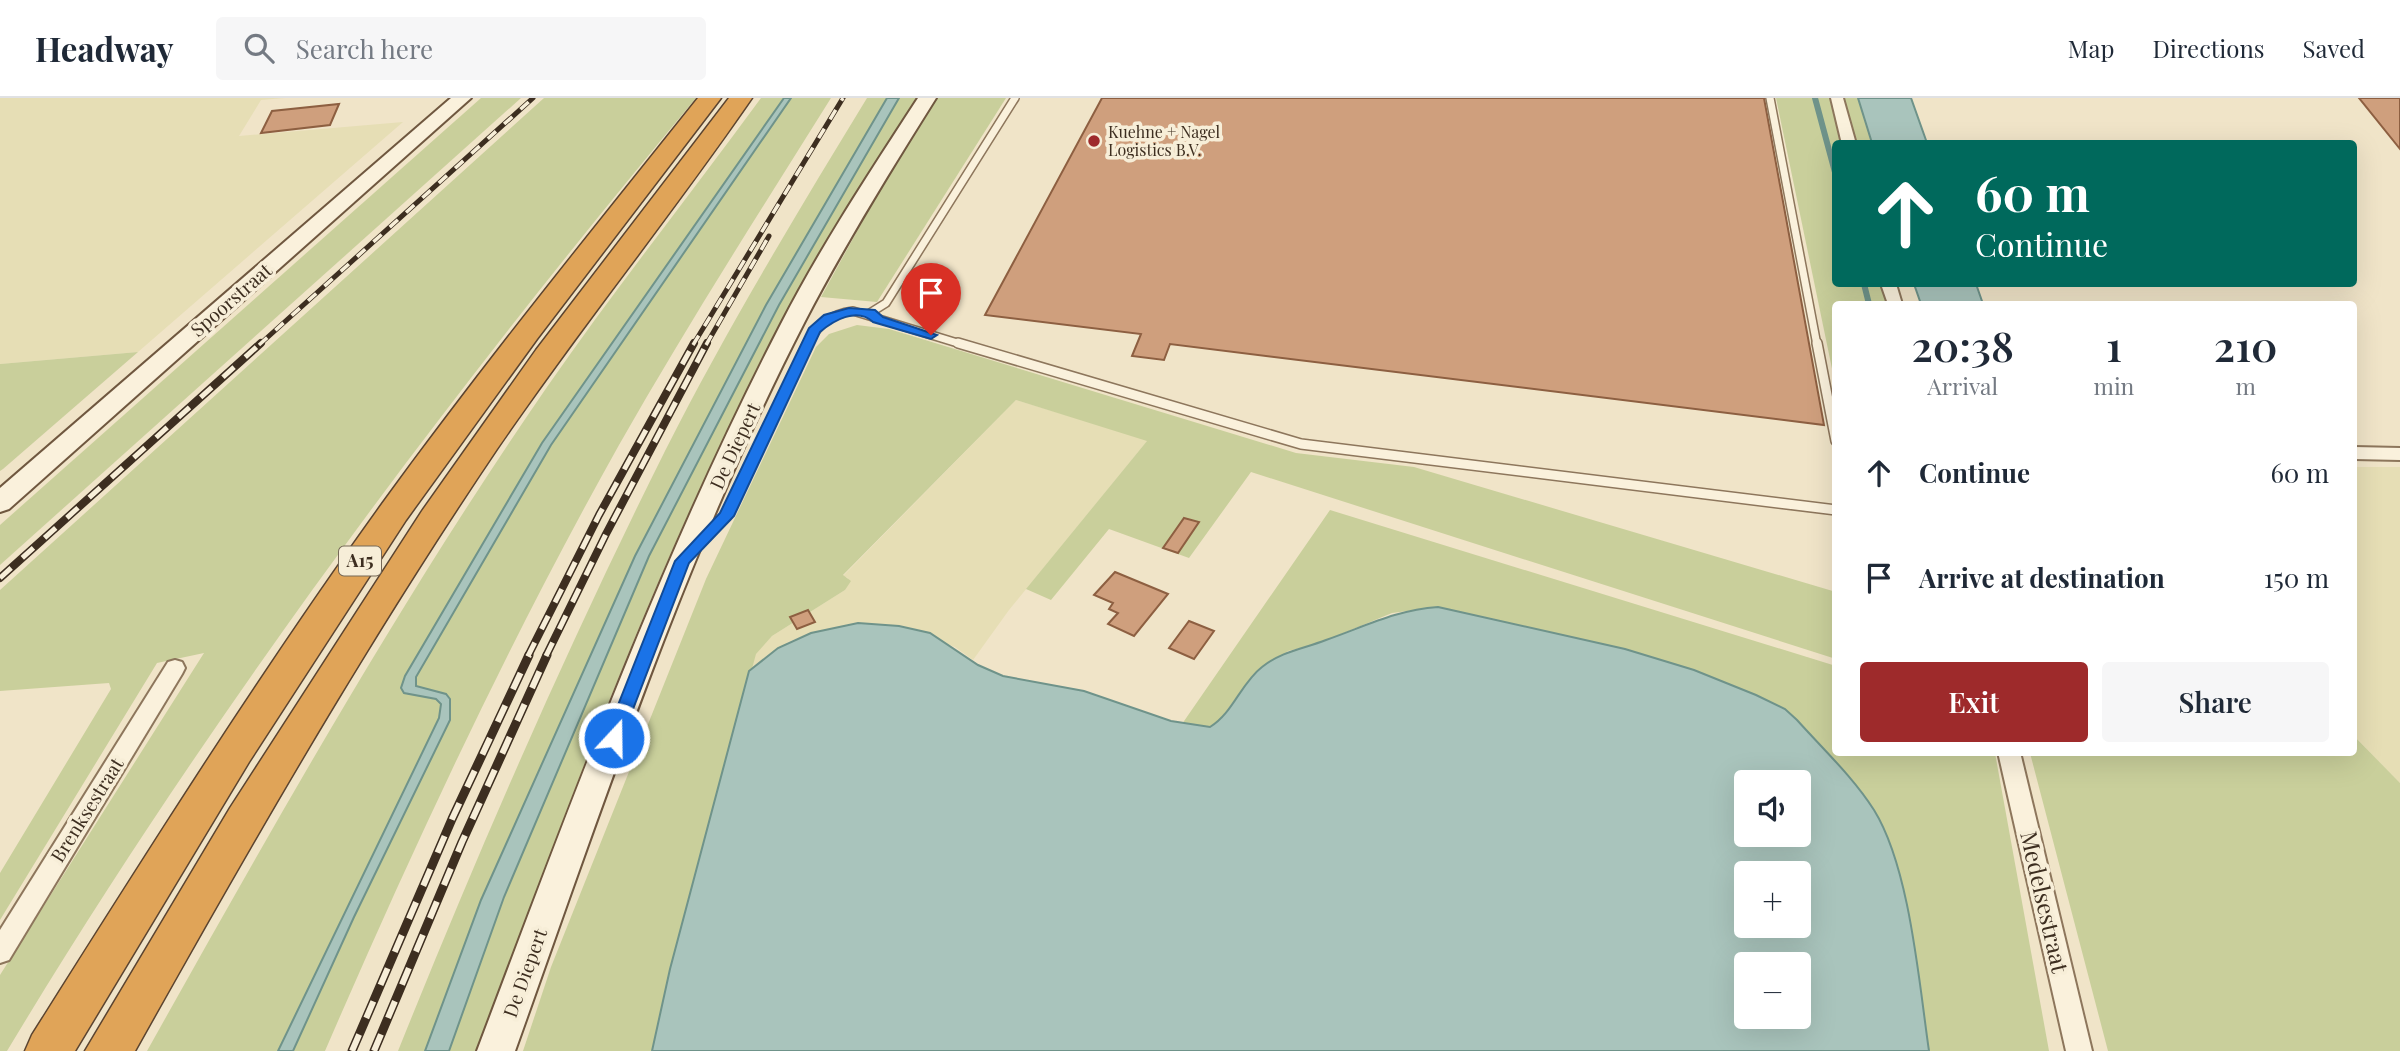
<!DOCTYPE html>
<html lang="en">
<head>
<meta charset="utf-8">
<style>
  :root { --surface:#fff; --page:#f6f6f7; --text:#1f2937; --muted:#747a83; --line:#e0e1e3; --accent:#9e2a2b }
  body { margin:0; font-family:"Playfair Display",serif; background:var(--page); color:var(--text); height:100vh; display:flex; flex-direction:column; font-size:26px; white-space:nowrap }
  * { box-sizing:border-box; margin:0 }
  p { font-size:23px; color:var(--muted) }
  .icon { flex:none; width:38px; height:38px; fill:none; stroke:currentColor; stroke-width:2; stroke-linecap:round; stroke-linejoin:round }
  .map { position:relative; flex:1; overflow:hidden }
  .sheet { position:absolute; left:1832px; top:203px; width:525px; height:455px; display:flex; flex-direction:column; background:var(--surface); border-radius:7px; box-shadow:0 7px 28px #0002 }
  .sheet>* { flex:none }
  .hud { position:absolute; left:1832px; top:42px; width:525px; height:147px; border-radius:7px; box-shadow:0 7px 28px #0002; background:#00695c; color:#fff; overflow:hidden }
  .controls { position:absolute; left:1734px; top:672px; display:grid; gap:14px }
  .controls a { display:grid; place-items:center; width:77px; height:77px; border-radius:7px; background:var(--surface); box-shadow:0 7px 28px #0002; font-size:35px }
  .pin { position:absolute; display:grid; place-items:center; width:60px; height:60px; color:#fff; margin:-72px -30px; border-radius:50% 50% 50% 0; rotate:-45deg; box-shadow:0 0 7px #0007 }
  .pin .icon { rotate:45deg }
  .me { position:absolute; width:77px; margin:-38px; rotate:21deg; stroke-linejoin:round; filter:drop-shadow(0 0 5px #0008) }
  .turn { display:flex; align-items:center; gap:24px; height:147px; padding:0 28px; font-size:32px }
  .turn .icon { width:91px; height:91px; stroke-width:2.5 }
  .turn b { display:block; font-size:49px; line-height:60px }
  .eta { display:flex; justify-content:space-evenly; align-items:center; height:119px; text-align:center }
  .eta b { font-size:42px; font-weight:600; line-height:49px }
  .primary-button { display:flex; gap:14px; margin-top:auto; padding:14px 28px }
  .primary-button a { flex:1; height:80px; border-radius:7px; background:var(--accent); color:#fff; font-size:28px; font-weight:600; line-height:80px; text-align:center }
  .primary-button a+a { background:var(--page); color:var(--text) }
  ul { padding:0; list-style:none }
  li { display:flex; align-items:center; gap:21px; height:105px; padding:0 28px }
  li div { flex:1 }
  li b { display:block; font-size:26px }
  li em { font-style:normal }
  header { display:flex; align-items:center; gap:42px; box-sizing:border-box; height:98px; padding:0 35px; background:var(--surface); border-bottom:2px solid var(--line) }
  header strong { font-size:33px }
  nav { display:flex; gap:38px; margin-inline-start:auto; font-size:24px }
  .search { width:490px; height:63px; background:var(--page); display:flex; align-items:center; gap:18px; box-sizing:border-box; padding:0 24px; border-radius:7px; color:var(--muted); font-size:26px }
  .map>svg:first-child { display:block }
</style>
</head>
<body>
<header>
<strong>Headway</strong>
<div class="search"><svg class="icon" aria-label="search" viewBox="0 0 24 24"><circle cx="10" cy="10" r="6"/><path d="M15 15l6 6"/></svg>Search here</div>
<nav><a>Map</a><a>Directions</a><a>Saved</a></nav>
</header>
<div class="map">
<svg width="2400" height="953" viewBox="0 0 2400 953">
  <rect width="100%" height="100%" fill="#f0e4c8"/>
  <!-- farmland -->
  <g fill="#e6deb5">
    <path d="M0 0H285L261 2 239 38 403 24 138 254 0 266Z"/>
    <path d="M1016 302 1148 342 1009 512 973 562 955 549 899 528 858 525 811 535 788 544 749 573 755 556 772 538 845 492 848 480 843 478Z"/>
    <path d="M2354 369H2400V685L2354 638Z"/>
  </g>
  <!-- green -->
  <g fill="#c9cf9b">
    <path d="M481 0H521L0 467V427Z"/>
    <path d="M544 0H696C445 301 209 617 7 953H0V877L204 555 157 565 0 822V775L111 591 109 585 0 593V492Z"/>
    <path d="M761 0H831C759 115 686 229 619 347 509 543 414 747 325 953H147C273 728 400 502 547 289 615 191 690 97 761 0Z"/>
    <path d="M867 0H917C843 114 776 232 717 354 625 548 551 751 479 953H398C480 749 567 549 665 353 726 232 797 115 867 0Z"/>
    <path d="M937 0H1006L877 204 821 199 878 95Z"/>
    <path d="M1776 0H1830L1843 45 1836 46V186H1881L1886 206H1836V290Z"/>
    <path d="M1843 0H1858L1872 45H1855Z"/>
    <path d="M857 227 889 231 1296 355 1414 369 1836 494V561L1251 374 1189 460 1109 431 1051 502 1026 491 1147 343 1016 302 843 477 851 483 845 492 772 538 756 556 670 871 652 953H523L551 869 706 481 816 249 829 236Z"/>
    <path d="M138 254 3 371 0 373V266Z"/>
    <path d="M1330 412 1836 568V654L1995 655 2049 953H1929L1908 813 1890 747 1875 714 1852 682 1797 622 1785 611 1756 597 1694 572 1625 551 1438 509 1392 515 1317 546 1288 553 1252 578 1218 624 1210 629 1199 630 1182 626Z"/>
    <path d="M2354 638 2400 685V953H2108L2030 655 2354 654Z"/>
  </g>
  <!-- water -->
  <g fill="#a9c4bc" stroke="#6f938a" stroke-width="2" fill-rule="evenodd">
    <path d="M784 0H791L551 347 416 579V588L446 596 450 601V622L354 819 293 953H278L439 620 441 606 436 601 404 595 401 590 405 578 542 345Z"/>
    <path d="M887 0H899L779 207 649 458 504 799 449 953H425L481 802 635 458 766 207Z"/>
    <path d="M1858 0H1911L1927 45H1872Z"/>
    <path d="M1914 186H1976L1983 206H1921Z"/>
    <path d="M1438 509 1625 551 1694 572 1756 597 1785 611 1797 622C1823 651 1853 679 1874 712 1910 770 1919 885 1929 953H652L670 871 749 573 778 550 811 535 858 525 899 528 930 535 978 567 1003 578 1084 593 1171 623 1210 629C1233 615 1241 585 1262 569 1282 553 1303 551 1326 542 1366 528 1396 512 1438 509ZM1746 684H1799V737H1746ZM1799 775V828H1746V775ZM1799 866V919H1746V866Z"/>
  </g>
  <g fill="none" stroke-linecap="round" stroke-linejoin="round">
    <!-- stream -->
    <g stroke="#6f938a" stroke-width="6">
      <path d="M1815 0 1836 78"/>
      <path d="M1864 186 1869 206"/>
    </g>
  </g>
  <!-- building -->
  <g fill="#cf9f7d" stroke="#8d5f41" stroke-width="2">
    <path d="M1102 0H1764L1824 327 1170 246 1164 262 1132 258 1141 236 985 217Z"/>
    <path d="M2359 0H2400V51Z"/>
    <path d="M339 6 330 27 261 35 272 13Z"/>
    <path d="M1184 420 1199 424 1178 455 1163 450Z"/>
    <path d="M1115 474 1168 496 1134 538 1108 526 1118 515 1109 511 1113 505 1094 497Z"/>
    <path d="M808 512 815 524 797 531 790 519Z"/>
    <path d="M1189 523 1214 533 1194 561 1169 550Z"/>
  </g>
  <g fill="none" stroke-linecap="round" stroke-linejoin="round">
    <!-- lane-far1 casing -->
    <g stroke="#8d765c" stroke-width="10">
      <g id="lane-far1">
        <path d="M1770 0 1817 247"/>
        <path d="M870 215 886 205 1015 0"/>
        <path d="M808 247C817 226 831 216 853 213L964 247"/>
      </g>
    </g>
    <!-- lane casing -->
    <g stroke="#8d765c" stroke-width="12">
      <g id="lane">
        <path d="M958 245 1301 346 1836 412"/>
        <path d="M1817 245 1836 343"/>
        <path d="M698 447 727 418 808 245"/>
      </g>
    </g>
    <!-- street casing -->
    <g stroke="#8d765c" stroke-width="4">
      <g id="street">
        <path d="M1831 0H1843L1856 46H1842Z"/>
        <path d="M1881 186H1896L1902 206H1888Z"/>
        <path d="M2354 349 2400 350V362L2354 361Z"/>
        <path d="M175 562 182 564 185 570 182 576 9 862 0 865V832L168 564Z"/>
        <path d="M1998 654H2020L2092 953H2066Z"/>
      </g>
    </g>
    <!-- secondary casing -->
    <g stroke="#6f573f" stroke-width="4">
      <g id="secondary">
        <path d="M451 0H471L9 411 0 414V390Z"/>
        <path d="M918 0H936C890 73 845 146 805 223 685 456 603 707 515 953H477C570 707 660 460 781 226 821 148 870 74 918 0Z"/>
      </g>
    </g>
    <!-- highway casing -->
    <g stroke="#5b4430" stroke-width="3">
      <g id="highway">
        <path d="M698 0H721L537 241 406 422 249 664 75 953H25L32 937C145 758 258 578 382 406 483 267 591 134 698 0Z"/>
        <path d="M729 0H752C670 119 579 231 497 351 366 545 249 749 135 953H85L230 710 422 413 536 252Z"/>
      </g>
    </g>
    <!-- lane-far1 -->
    <use href="#lane-far1" stroke="#faf1dc" stroke-width="7"/>
    <!-- lane -->
    <use href="#lane" stroke="#faf1dc" stroke-width="9"/>
    <!-- street -->
    <use href="#street" fill="#faf1dc" fill-rule="evenodd"/>
    <!-- secondary -->
    <use href="#secondary" fill="#faf1dc" fill-rule="evenodd"/>
    <!-- highway -->
    <use href="#highway" fill="#e0a458" fill-rule="evenodd"/>
    <!-- rail-far2 casing -->
    <g stroke="#3d2e20" stroke-width="5">
      <g id="rail-far2">
        <path d="M259 247 533 0"/>
        <path d="M693 247 843 0"/>
        <path d="M706 247 769 138"/>
      </g>
    </g>
    <!-- rail-far1 casing -->
    <g stroke="#3d2e20" stroke-width="8">
      <g id="rail-far1">
        <path d="M0 480 261 245"/>
        <path d="M528 558 599 417 694 245"/>
        <path d="M546 558 606 436 707 245"/>
      </g>
    </g>
    <!-- rail casing -->
    <g stroke="#3d2e20" stroke-width="9">
      <g id="rail">
        <path d="M352 953 452 721 529 557"/>
        <path d="M374 953 462 744 547 557"/>
      </g>
    </g>
    <!-- rail-far2 -->
    <use href="#rail-far2" stroke="#f7eed8" stroke-width="3.5" stroke-dasharray="11" stroke-linecap="butt"/>
    <!-- rail-far1 -->
    <use href="#rail-far1" stroke="#f7eed8" stroke-width="5" stroke-dasharray="15" stroke-linecap="butt"/>
    <!-- rail -->
    <use href="#rail" stroke="#f7eed8" stroke-width="6" stroke-dasharray="18" stroke-linecap="butt"/>
  </g>
  <!-- route -->
  <path fill="#1a73e8" stroke="#114b97" stroke-width="2" d="M849 210 875 212 883 219 937 237 931 241 873 224C857 209 834 222 820 234L734 418 689 465 620 645H607L605 640 675 463 720 415 809 230 824 217Z"/>
  <!-- markers -->
  <circle fill="#9e2a2b" stroke="#f7eed8" stroke-width="2.5" cx="1094" cy="43" r="7"/>
  <g text-anchor="middle" stroke-width="7" stroke-linejoin="round" paint-order="stroke">
    <!-- far-poi labels -->
    <g font-size="16" fill="#3d2e20" stroke="#f7eed8" text-anchor="start">
      <text x="1108" y="40">Kuehne + Nagel<tspan x="1108" dy="18">Logistics B.V.</tspan></text>
    </g>
    <!-- shield labels -->
    <rect fill="#f7eed8" stroke="#756857" stroke-width="2" x="339" y="448.5" width="42" height="29" rx="5"/>
    <g font-size="18" font-weight="bold" fill="#3d2e20">
      <text x="360" y="469">A15</text>
    </g>
    <!-- street labels -->
    <g font-size="19" fill="#3d2e20" stroke="#f7eed8">
      <text transform="translate(231 202) rotate(-41)" y="7">Spoorstraat</text>
      <text transform="translate(735 348) rotate(-65)" y="7">De Diepert</text>
      <text transform="translate(87 712) rotate(-58)" y="7">Brenksestraat</text>
      <text transform="translate(525 875) rotate(-70)" y="7">De Diepert</text>
    </g>
    <!-- near-street labels -->
    <g font-size="23" fill="#3d2e20" stroke="#f7eed8">
      <text transform="translate(2044 804) rotate(77)" y="8">Medelsestraat</text>
    </g>
  </g>
</svg>
<div class="controls">
<a><svg class="icon" aria-label="sound" viewBox="0 0 24 24"><path d="M4 9h4l5-4v14l-5-4H4zM17 9q2 3 0 6"/></svg></a>
<a>+</a>
<a>−</a>
</div>
<div class="pin" style="left:931px;top:237px;background:#d93025"><svg class="icon" aria-label="arrive" viewBox="0 0 24 24"><path d="M6 21V4h12l-3 4 3 4H6"/></svg></div>
<svg class="me" style="left:614px;top:640px" viewBox="-20 -20 40 40"><circle r="17" fill="#1a73e8" stroke="#fff" stroke-width="3"/><path d="M0-11L8 9 0 5-8 9z" fill="#fff"/></svg>
<div class="hud">
<div class="turn"><svg class="icon" aria-label="ahead" viewBox="0 0 24 24"><path d="M12 20V5M6 11l6-6 6 6"/></svg><div><b>60 m</b>Continue</div></div>
</div>
<section class="sheet">
<div class="eta">
<div><b>20:38</b><p>Arrival</p></div>
<div><b>1</b><p>min</p></div>
<div><b>210</b><p>m</p></div>
</div>
<ul>
<li><svg class="icon" aria-label="ahead" viewBox="0 0 24 24"><path d="M12 20V5M6 11l6-6 6 6"/></svg><div><b>Continue</b></div><em>60 m</em></li>
<li><svg class="icon" aria-label="arrive" viewBox="0 0 24 24"><path d="M6 21V4h12l-3 4 3 4H6"/></svg><div><b>Arrive at destination</b></div><em>150 m</em></li>
</ul>
<div class="primary-button"><a>Exit</a><a>Share</a></div>
</section>
</div>
</body>
</html>
